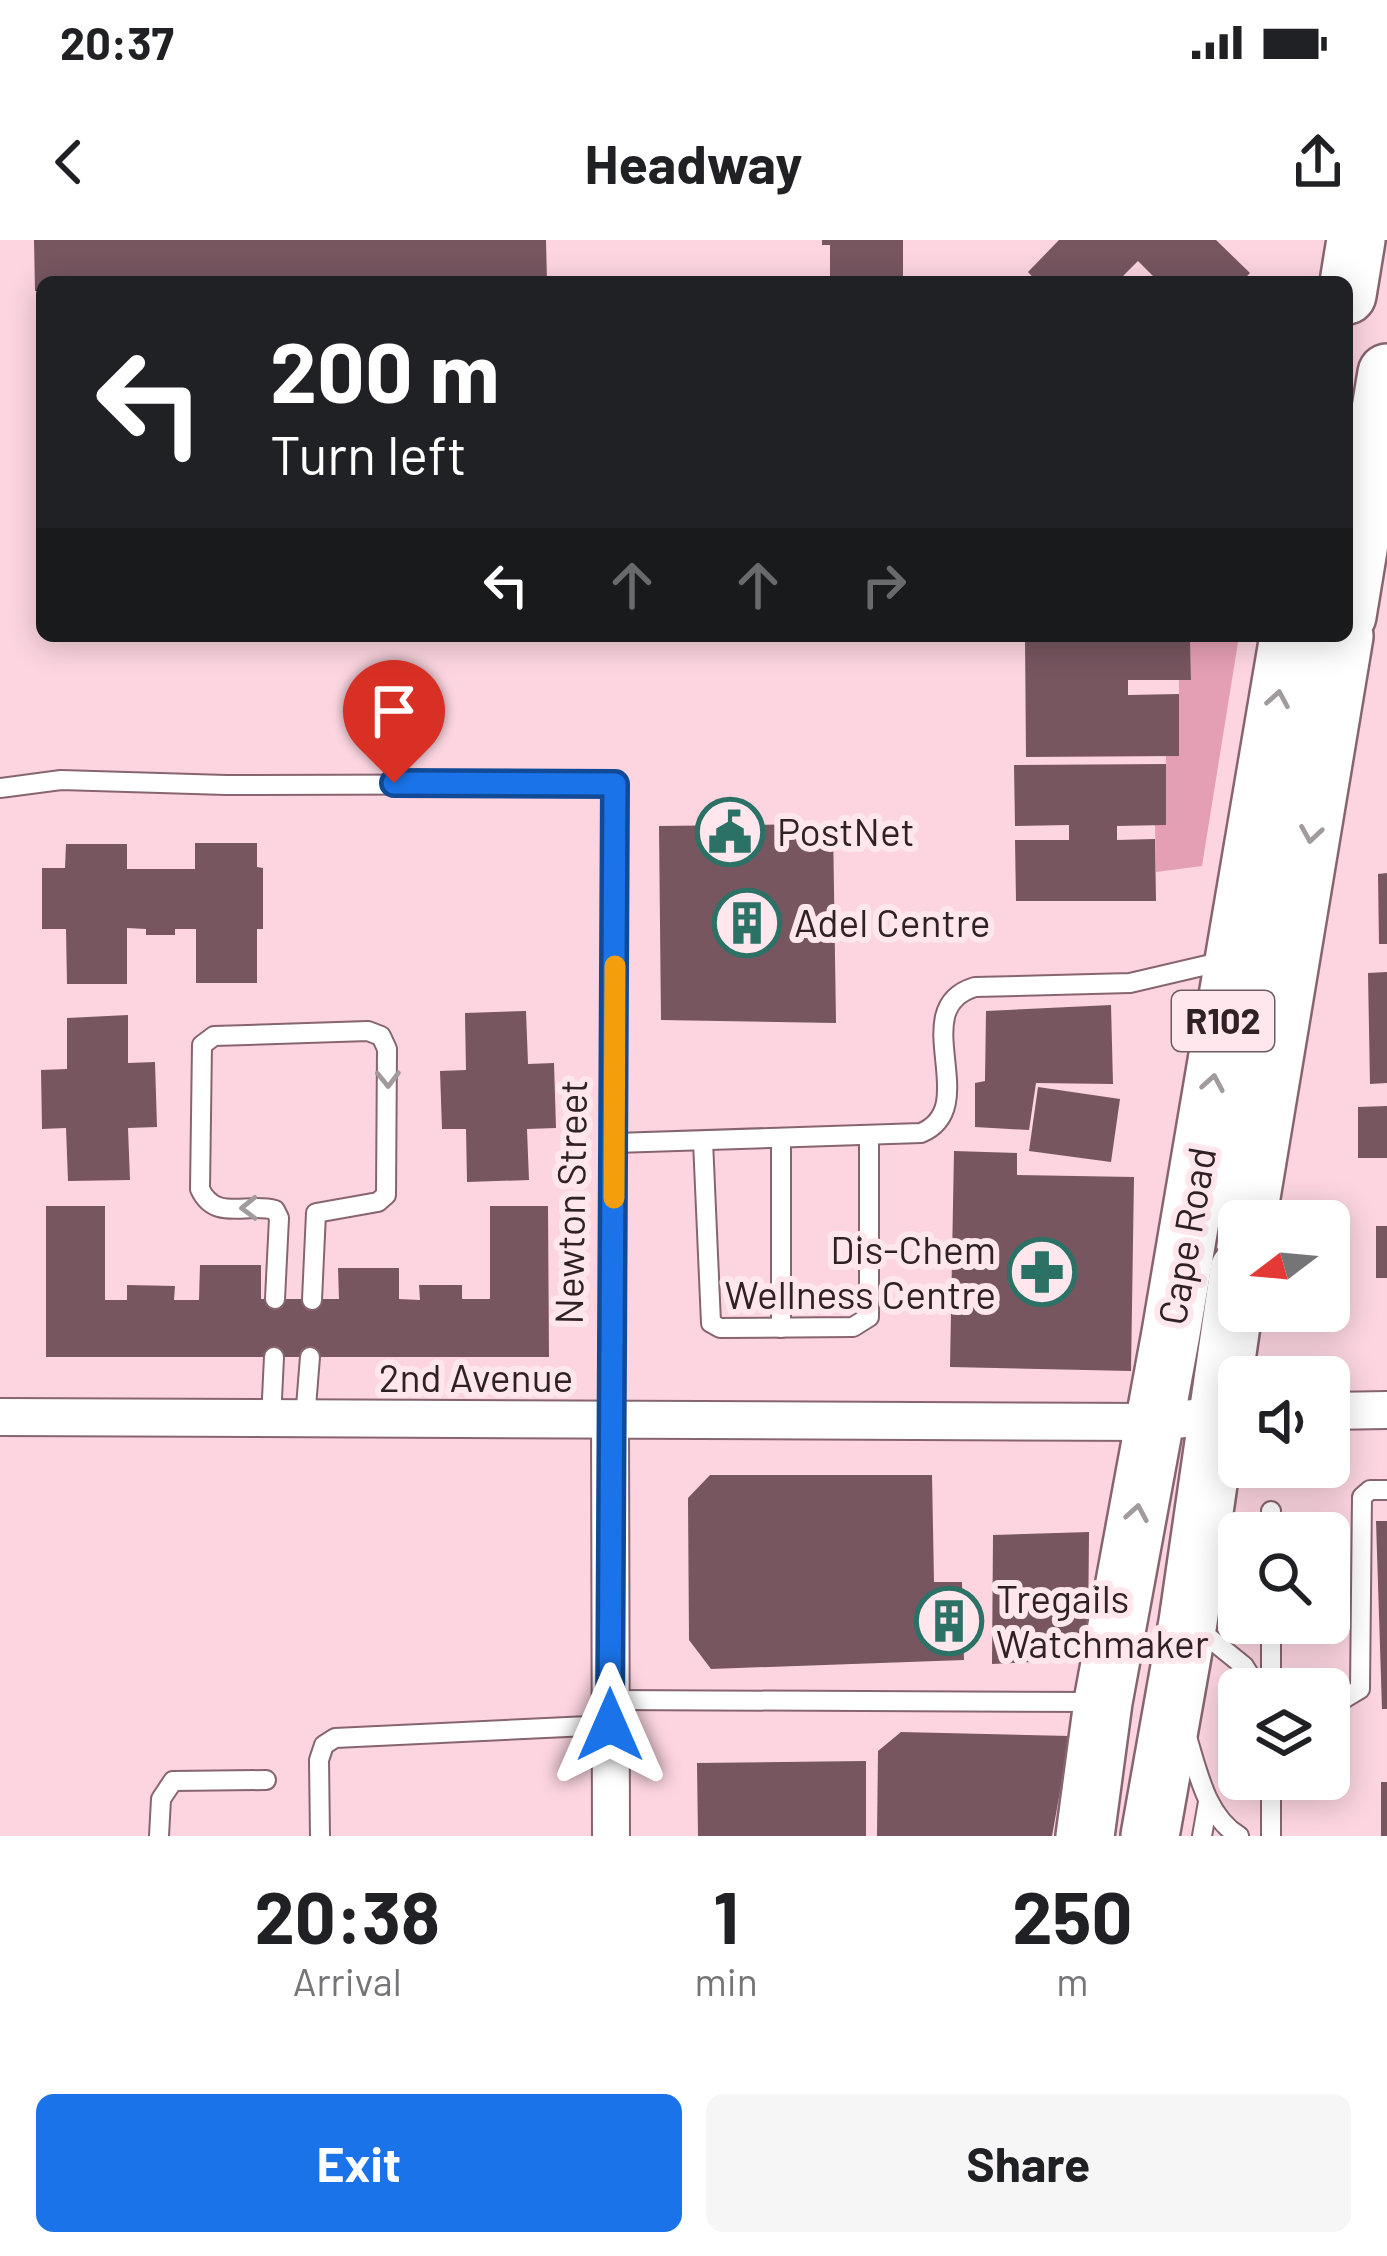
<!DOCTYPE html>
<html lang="en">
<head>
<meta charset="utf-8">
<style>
  :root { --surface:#fff; --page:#f6f6f6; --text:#202124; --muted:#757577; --accent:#1a73e8 }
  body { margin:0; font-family:Barlow,sans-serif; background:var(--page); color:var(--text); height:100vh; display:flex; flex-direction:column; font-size:45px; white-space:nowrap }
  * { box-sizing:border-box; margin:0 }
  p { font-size:39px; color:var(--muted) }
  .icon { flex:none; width:66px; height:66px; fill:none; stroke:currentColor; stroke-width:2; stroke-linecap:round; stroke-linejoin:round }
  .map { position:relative; height:1596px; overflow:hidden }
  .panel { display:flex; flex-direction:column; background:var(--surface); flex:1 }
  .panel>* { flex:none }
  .banner { position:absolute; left:36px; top:36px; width:1317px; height:366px; border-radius:18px; box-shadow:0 6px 30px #0003; background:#202124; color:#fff; overflow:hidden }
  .needle { width:78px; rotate:254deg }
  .fabs { position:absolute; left:1218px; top:960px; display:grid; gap:24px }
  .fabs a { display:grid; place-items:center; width:132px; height:132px; border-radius:18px; background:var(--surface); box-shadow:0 6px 30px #0003; font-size:60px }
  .pin { position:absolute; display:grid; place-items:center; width:102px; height:102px; color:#fff; margin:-123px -51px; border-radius:50% 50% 50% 0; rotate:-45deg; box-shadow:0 0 12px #0007 }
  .pin .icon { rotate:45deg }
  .me { position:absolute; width:132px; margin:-66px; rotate:0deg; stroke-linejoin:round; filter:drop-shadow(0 0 9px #0008) }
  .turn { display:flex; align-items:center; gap:42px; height:252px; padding:0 36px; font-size:54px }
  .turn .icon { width:156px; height:156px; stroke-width:2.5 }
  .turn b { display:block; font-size:84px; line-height:102px }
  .lanes { display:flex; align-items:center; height:114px; padding:0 36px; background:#0003; justify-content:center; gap:60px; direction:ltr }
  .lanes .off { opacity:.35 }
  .eta { display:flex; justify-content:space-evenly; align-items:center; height:204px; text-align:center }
  .eta b { font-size:72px; font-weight:700; line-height:84px }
  .button { display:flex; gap:24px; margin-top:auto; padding:24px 36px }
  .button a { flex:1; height:138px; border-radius:18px; background:var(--accent); color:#fff; font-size:48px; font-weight:700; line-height:138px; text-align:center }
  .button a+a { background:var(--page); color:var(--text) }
  .status { display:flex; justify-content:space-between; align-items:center; height:84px; padding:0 60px; background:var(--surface); direction:ltr }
  .status svg { height:33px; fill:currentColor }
  header { display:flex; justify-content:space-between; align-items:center; height:156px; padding:0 36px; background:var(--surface); font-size:54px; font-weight:700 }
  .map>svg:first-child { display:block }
</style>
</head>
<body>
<div class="status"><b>20:37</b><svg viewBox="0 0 49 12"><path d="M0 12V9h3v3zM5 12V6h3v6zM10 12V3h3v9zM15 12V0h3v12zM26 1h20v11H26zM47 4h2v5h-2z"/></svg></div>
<header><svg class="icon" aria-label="back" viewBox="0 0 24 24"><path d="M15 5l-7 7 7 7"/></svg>Headway<svg class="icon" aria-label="share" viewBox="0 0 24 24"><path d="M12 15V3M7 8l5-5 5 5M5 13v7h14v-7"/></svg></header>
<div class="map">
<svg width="1387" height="1596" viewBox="0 0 1387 1596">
  <rect width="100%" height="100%" fill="#fcd5e0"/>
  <!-- green -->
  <path fill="#e49fb4" d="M1190 396H1239L1202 626 1156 632 1155 585H1166V516L1179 515V440L1191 439Z"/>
  <!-- building -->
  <g fill="#775660">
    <path d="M34 0H546L547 42H42V51H35Z"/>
    <path d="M822 0H903V42H830V5H822Z"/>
    <path d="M1059 0H1216L1250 33 1241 42H1159L1138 21 1117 42H1037L1028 32Z"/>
    <path d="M1025 396H1190L1191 440H1128V455L1179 454V516L1026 517Z"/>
    <path d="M1166 524V585L1117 586V600L1155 599 1156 661H1016L1015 600H1069V585L1015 586 1014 525Z"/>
    <path d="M833 584 836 783 661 780 659 586Z"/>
    <path d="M195 603H257V627L263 628V689H257V743H196V689H175V695H146V689L127 688V744H67L66 689H42V628H65L66 604H127V629H195Z"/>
    <path d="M1387 633V704H1379L1378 634Z"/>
    <path d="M1387 732V843L1370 844 1368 733Z"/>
    <path d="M1111 765 1113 844 1036 843 1029 890 975 887V843L985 841 986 771Z"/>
    <path d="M526 771 528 824 554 823 556 888 527 889 529 940 467 942 466 889H442L440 831 466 830 465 773Z"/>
    <path d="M128 775V823L155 822 157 887 128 888 130 940 68 941 66 888 42 889 41 830 67 829V778Z"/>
    <path d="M1038 847 1120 859 1111 922 1029 911Z"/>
    <path d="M1387 866V918H1358V867Z"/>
    <path d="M954 911 1017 913V935L1134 937 1131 1131 950 1127Z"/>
    <path d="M46 966H105V1060H127V1045L175 1046 174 1060H199L200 1025H261V1059H339L338 1028H399V1059L420 1060 419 1045H462V1059H490V966H548L549 1117H46Z"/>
    <rect x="1376" y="986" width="11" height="52"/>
    <path d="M710 1235H932L934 1342H962L964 1420 711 1429 689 1400 688 1258Z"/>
    <path d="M1376 1281H1387V1469H1382Z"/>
    <path d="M1089 1292 1088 1399 1053 1421 992 1424 993 1295Z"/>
    <path d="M901 1492 1070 1496 1052 1596H877L878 1511Z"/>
    <path d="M866 1521V1596H698L697 1523Z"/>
    <rect x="1381" y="1542" width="6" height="54"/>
  </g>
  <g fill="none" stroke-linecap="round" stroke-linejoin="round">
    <!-- lane casing -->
    <g stroke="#87656f" stroke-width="22">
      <g id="lane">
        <path d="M0 548 61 540 226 545 615 544 610 1181"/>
        <path d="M703 901 711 1083 720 1088 853 1087 869 1077V896"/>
        <path d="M615 903 921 893C984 867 904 768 975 747L1130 743 1224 721"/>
        <path d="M275 1059 279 978 275 970C247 962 215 982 200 949L202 805 214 796 368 791 381 796 387 809 386 955 378 962 316 973 312 1060"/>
        <path d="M781 1088V899"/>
        <path d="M271 1179 274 1117"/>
        <path d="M305 1179 310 1117"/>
        <path d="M1271 1271V1293"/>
        <path d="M1271 1383V1449"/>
        <path d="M1197 1388 1244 1426 1258 1449"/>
        <path d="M1329 1458H1345L1360 1449 1362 1257 1370 1250H1387"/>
        <path d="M610 1460 1097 1462"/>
        <path d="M1187 1497C1198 1532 1206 1576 1239 1596"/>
        <path d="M159 1596 161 1559 173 1541 266 1540"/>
        <path d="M320 1596 319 1520 324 1505 335 1498 610 1485"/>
        <path d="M1202 1596 1208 1562"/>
        <path d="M1271 1596V1539"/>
      </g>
    </g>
    <!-- street casing -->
    <g stroke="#87656f" stroke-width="40">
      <g id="street">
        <path d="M1329 1171 1387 1170"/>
        <path d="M0 1177 1154 1182 1235 1174"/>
        <path d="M610 1181 611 1596"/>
      </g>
    </g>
    <!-- primary casing -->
    <g stroke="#87656f" stroke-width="62">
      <g id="primary">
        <path d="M1347 55 1356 0"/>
        <path d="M1347 376 1387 133"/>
        <path d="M1247 981 1344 396"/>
        <path d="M1085 1596 1103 1462 1171 1093 1289 396"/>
        <path d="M1150 1596 1188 1382 1239 1030"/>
      </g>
    </g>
    <!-- lane -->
    <use href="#lane" stroke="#fff" stroke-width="18"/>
    <!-- street -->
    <use href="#street" stroke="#fff" stroke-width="36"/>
    <!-- primary -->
    <use href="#primary" stroke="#fff" stroke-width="57"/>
  </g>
  <!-- one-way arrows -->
  <defs><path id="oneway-chevron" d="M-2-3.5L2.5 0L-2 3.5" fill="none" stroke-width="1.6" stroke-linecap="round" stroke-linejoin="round" transform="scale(3)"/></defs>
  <g stroke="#a19b9d">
    <use href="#oneway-chevron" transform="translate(1278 459) rotate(-80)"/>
    <use href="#oneway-chevron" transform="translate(1311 594) rotate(99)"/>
    <use href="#oneway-chevron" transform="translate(388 839) rotate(89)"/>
    <use href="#oneway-chevron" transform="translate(1213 843) rotate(-80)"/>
    <use href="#oneway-chevron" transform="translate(249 968) rotate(179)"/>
    <use href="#oneway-chevron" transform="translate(1137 1273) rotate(-80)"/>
  </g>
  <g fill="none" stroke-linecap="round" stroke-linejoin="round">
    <!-- route casing -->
    <g stroke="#114b97" stroke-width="30">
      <path id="route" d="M394 543 615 544 610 1485"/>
    </g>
    <!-- route -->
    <use href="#route" stroke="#1a73e8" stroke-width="21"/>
    <!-- slow -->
    <path stroke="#f59e0b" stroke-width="21" d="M614 958 615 726"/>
  </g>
  <!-- icons -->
  <defs>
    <g id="civic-ring" transform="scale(3.45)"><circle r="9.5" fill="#ffe7ed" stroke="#2b7166" stroke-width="1.5"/><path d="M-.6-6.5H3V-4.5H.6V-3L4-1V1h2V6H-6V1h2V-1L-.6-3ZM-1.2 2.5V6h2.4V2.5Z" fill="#2b7166"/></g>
    <g id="building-ring" transform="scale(3.45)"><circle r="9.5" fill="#ffe7ed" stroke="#2b7166" stroke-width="1.5"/><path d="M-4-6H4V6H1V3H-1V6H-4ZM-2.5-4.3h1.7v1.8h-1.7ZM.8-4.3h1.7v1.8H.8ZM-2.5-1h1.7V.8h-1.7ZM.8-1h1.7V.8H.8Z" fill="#2b7166"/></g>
    <g id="pharmacy-ring" transform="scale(3.45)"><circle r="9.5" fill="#ffe7ed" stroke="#2b7166" stroke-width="1.5"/><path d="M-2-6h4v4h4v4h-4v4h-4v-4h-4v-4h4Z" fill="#2b7166"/></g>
  </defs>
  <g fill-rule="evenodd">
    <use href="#civic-ring" x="730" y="592"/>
    <use href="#building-ring" x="747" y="683"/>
    <use href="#pharmacy-ring" x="1042" y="1032"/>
    <use href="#building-ring" x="949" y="1381"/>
  </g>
  <g text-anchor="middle" stroke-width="12" stroke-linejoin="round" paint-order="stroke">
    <!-- shield labels -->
    <rect fill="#ffe7ed" stroke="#6d5c61" stroke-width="3" x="1172" y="751" width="102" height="60" rx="9"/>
    <g font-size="36" font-weight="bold" fill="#2f2125">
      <text x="1223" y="794">R102</text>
    </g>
    <!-- poi labels -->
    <g font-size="39" fill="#2f2125" stroke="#ffe7ed" text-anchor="start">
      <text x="777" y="606">PostNet</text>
      <text x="794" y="697">Adel Centre</text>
      <text x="996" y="1024" text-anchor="end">Dis-Chem<tspan x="996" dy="45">Wellness Centre</tspan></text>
      <text x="996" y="1373">Tregails<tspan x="996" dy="45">Watchmaker</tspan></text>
    </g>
    <!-- street labels -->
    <g font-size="39" fill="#2f2125" stroke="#ffe7ed">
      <text transform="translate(571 962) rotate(-89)" y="14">Newton Street</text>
      <text transform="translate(1187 996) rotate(-80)" y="14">Cape Road</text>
      <text x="476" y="1152">2nd Avenue</text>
    </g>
  </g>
</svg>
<div class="fabs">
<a><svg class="needle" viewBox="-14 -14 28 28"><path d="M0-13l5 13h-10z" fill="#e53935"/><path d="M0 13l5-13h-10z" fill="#757577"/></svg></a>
<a><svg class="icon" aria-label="sound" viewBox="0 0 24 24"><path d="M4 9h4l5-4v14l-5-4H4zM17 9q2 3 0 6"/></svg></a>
<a><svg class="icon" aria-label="search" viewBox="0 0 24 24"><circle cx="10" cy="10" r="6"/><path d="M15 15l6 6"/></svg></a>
<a><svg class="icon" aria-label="layers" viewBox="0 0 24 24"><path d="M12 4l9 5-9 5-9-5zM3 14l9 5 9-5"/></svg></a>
</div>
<div class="pin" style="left:394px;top:543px;background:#d93025"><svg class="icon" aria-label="arrive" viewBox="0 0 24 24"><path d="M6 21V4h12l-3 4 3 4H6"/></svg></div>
<svg class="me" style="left:610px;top:1485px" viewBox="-20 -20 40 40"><path d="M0-17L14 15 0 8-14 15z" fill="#1a73e8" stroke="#fff" stroke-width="4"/></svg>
<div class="banner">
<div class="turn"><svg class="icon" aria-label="left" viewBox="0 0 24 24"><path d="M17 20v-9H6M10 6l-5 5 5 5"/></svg><div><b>200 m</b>Turn left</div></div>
<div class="lanes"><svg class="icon" aria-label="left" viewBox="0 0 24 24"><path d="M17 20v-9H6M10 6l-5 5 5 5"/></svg><svg class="icon off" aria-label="ahead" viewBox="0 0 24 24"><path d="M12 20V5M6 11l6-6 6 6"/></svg><svg class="icon off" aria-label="ahead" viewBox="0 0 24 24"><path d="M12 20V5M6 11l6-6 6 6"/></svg><svg class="icon off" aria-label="right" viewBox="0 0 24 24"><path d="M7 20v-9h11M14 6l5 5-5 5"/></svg></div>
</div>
</div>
<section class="panel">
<div class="eta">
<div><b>20:38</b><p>Arrival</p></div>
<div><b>1</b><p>min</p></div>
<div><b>250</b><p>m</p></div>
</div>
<div class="button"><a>Exit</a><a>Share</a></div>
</section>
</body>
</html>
